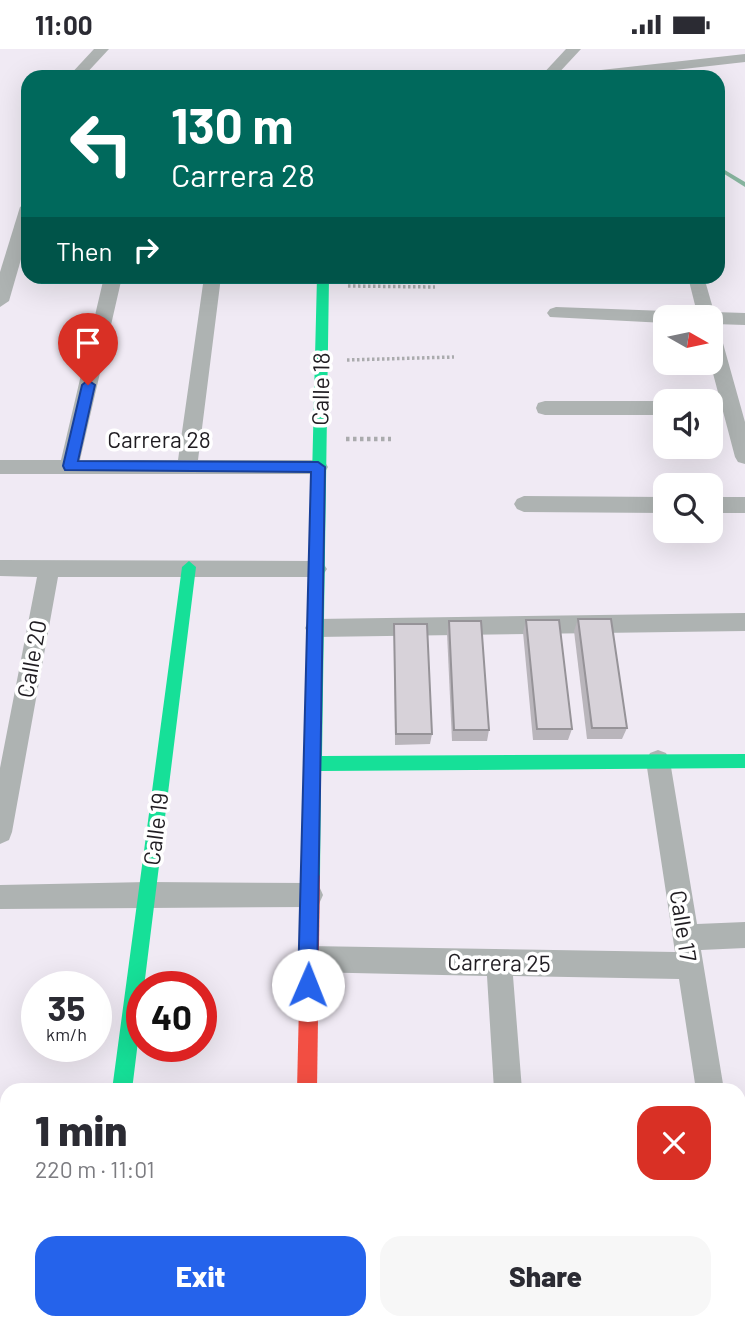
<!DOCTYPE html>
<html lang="en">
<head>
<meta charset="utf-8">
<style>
  :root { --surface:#fff; --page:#f7f7f7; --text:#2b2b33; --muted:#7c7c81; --accent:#2563eb }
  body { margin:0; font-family:Barlow,sans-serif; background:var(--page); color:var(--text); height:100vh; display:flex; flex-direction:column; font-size:26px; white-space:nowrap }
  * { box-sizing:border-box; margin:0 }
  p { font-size:23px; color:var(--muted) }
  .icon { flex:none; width:38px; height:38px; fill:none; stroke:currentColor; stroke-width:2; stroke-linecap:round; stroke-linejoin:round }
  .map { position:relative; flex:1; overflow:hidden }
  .panel { position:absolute; left:0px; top:1034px; width:746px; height:247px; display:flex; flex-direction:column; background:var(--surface); border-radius:21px 21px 0 0; box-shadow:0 7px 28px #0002 }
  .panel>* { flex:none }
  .top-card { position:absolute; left:21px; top:21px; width:704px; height:214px; border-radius:21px; box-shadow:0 7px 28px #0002; background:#00695c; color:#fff; overflow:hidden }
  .needle { width:46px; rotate:99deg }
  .tools { position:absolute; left:653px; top:256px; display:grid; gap:14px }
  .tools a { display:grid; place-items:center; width:70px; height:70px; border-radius:14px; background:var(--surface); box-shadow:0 7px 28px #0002; font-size:35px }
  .speed { position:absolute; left:21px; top:922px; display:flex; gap:14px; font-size:35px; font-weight:700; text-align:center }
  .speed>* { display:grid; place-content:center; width:91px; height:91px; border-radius:50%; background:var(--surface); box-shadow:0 7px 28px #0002; line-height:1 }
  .speed small { font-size:18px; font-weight:400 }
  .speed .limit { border:10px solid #d22; background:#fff; color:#111 }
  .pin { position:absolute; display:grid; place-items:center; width:60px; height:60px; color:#fff; margin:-72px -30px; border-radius:50% 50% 50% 0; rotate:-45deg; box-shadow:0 0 7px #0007 }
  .pin .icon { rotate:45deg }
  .me { position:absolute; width:77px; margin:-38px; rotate:1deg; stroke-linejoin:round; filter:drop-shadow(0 0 5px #0008) }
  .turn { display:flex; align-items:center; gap:24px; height:147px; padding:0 35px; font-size:32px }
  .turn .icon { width:91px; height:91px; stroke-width:2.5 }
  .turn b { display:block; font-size:49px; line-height:60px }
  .then { display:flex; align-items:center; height:66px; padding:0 35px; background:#0003; gap:14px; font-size:26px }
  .round { display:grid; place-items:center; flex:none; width:74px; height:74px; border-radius:21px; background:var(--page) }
  .head { display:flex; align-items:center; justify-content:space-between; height:119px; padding:0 35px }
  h1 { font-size:42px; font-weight:800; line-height:52px }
  .cta { display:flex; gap:14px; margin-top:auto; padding:14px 35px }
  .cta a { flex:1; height:80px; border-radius:21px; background:var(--accent); color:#fff; font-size:28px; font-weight:800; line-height:80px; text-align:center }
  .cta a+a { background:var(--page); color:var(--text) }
  .status { display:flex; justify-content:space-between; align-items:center; height:49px; padding:0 35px; background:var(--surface); direction:ltr }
  .status svg { height:19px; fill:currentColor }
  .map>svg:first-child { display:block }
</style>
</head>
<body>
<div class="status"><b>11:00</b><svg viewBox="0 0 49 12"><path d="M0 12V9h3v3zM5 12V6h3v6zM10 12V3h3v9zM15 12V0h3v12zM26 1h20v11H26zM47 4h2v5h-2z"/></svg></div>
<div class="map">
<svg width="745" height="1280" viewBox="0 0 745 1280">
  <rect width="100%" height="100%" fill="#f0eaf4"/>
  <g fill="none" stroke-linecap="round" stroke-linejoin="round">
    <!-- stream -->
    <path fill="#88b6a0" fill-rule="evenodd" d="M718 117 745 133V138L718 121Z"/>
    <!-- path-far1 -->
    <g stroke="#aaabad" stroke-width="3.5" stroke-dasharray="2.5 2.5" stroke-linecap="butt">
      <path d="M348 237 435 238"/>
      <path d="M347 311 454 308"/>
    </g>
    <!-- path -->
    <path stroke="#aaabad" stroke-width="4.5" stroke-dasharray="3.5 3.5" stroke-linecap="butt" d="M346 390H391"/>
    <!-- street -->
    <g fill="#aeb3b2" fill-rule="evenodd">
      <path d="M94 0H109L83 28H68Z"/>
      <path d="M566 0H581L555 28H540Z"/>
      <path d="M745 5V13L613 28H567L574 24Z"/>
      <path d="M28 153V186L9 252 0 258V223L20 158Z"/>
      <path d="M104 228H122L80 411H178L204 228H221L198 411H318L325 413 328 418 325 423 318 425H0V411H61Z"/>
      <path d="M688 228H704L714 263 745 264V276L714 275 719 280 745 373V415L738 413 735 408 710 313V268H698Z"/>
      <path d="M556 258 666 262 675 268H665V274L550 268 547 264 550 260Z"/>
      <path d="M545 352H665V366H545L538 364 536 359 538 354Z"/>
      <path d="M524 447 665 448V464L524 463 517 460 514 455 517 450Z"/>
      <rect x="710" y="448" width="35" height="16"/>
      <path d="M0 511 316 512 323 514 327 520 323 526 316 528H58L12 783 9 791 0 795V719L37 528 0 527Z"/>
      <path d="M745 564V582L316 588 308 585 305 579 308 573 316 570Z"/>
      <path d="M658 701 666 704 670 712 697 875 745 873V899L701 901 724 1041H696L679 930 513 927 522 1041H494L487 927 308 923 299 919 295 910 299 901 308 897 675 903 646 712 650 704Z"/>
      <path d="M148 833 310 834 319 837 323 846 319 855 310 858 0 860V836Z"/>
      <rect x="738" y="1062" width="7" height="28"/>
      <path d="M738 1206 745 1209V1278L736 1274H738Z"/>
      <path d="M75 1274H107L106 1280H74Z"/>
      <rect x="289" y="1274" width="32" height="6"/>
      <path d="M507 1274H539L540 1280H508Z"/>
    </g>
    <!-- fast -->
    <g fill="#16e098" fill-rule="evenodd">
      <path d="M317 228H329L322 707 745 705V719L321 722 320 827 317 833 311 835 305 833 302 827Z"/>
      <path d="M189 512 196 518 144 938H142V960L132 1041H112L182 518Z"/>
    </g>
    <!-- jam -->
    <path fill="#f24e42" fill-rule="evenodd" d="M311 819 317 821 320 827 317 1041H297L302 827 305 821Z"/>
  </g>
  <!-- wall -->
  <g fill="#b9b5bb">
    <path d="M578 570 627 679 622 690H587L574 582Z"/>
    <path d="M526 571 572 680 568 691H533L523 583Z"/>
    <path d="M449 572 489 681 487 692H452L447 584Z"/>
    <path d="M394 575 432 685 430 695 395 696Z"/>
  </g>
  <!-- building -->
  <g fill="#d7d2d9" stroke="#969398" stroke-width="2">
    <path d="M578 570H611L627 679H592Z"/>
    <path d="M526 571H559L572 680H537Z"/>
    <path d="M449 572H481L489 681H454Z"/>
    <path d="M394 575H427L432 685H396Z"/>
  </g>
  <!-- route -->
  <path fill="#2563eb" stroke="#184099" stroke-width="2" d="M88 331 95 336 78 412 318 413 325 418 317 936 314 943 308 945 301 943 298 936 311 423 65 421 63 417 82 336Z"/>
  <g text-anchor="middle" stroke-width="7" stroke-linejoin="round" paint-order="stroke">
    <!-- street labels -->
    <g font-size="23" fill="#201d22" stroke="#fff">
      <text transform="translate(321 340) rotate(-89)" y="8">Calle 18</text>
      <text x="159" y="399">Carrera 28</text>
      <text transform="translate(32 610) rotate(-80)" y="8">Calle 20</text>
      <text transform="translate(156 780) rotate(-83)" y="8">Calle 19</text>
      <text transform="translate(683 877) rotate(81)" y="8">Calle 17</text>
      <text transform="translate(499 914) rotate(1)" y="8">Carrera 25</text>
    </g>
  </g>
</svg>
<div class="tools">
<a><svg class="needle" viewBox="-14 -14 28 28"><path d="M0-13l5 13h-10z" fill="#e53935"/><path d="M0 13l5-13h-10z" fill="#7c7c81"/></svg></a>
<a><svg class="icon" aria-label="sound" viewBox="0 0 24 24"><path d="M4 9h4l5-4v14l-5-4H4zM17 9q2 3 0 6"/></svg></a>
<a><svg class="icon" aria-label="search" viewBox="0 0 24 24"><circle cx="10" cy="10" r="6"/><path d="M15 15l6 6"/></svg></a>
</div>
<div class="speed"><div>35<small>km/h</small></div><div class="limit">40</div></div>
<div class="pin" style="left:88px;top:336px;background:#d93025"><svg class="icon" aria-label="arrive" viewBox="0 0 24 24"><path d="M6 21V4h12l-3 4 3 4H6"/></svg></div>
<svg class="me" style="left:308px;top:936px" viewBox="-20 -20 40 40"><circle r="19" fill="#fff"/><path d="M0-13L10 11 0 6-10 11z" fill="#2563eb"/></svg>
<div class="top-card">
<div class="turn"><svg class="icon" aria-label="left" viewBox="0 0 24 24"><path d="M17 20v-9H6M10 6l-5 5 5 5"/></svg><div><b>130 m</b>Carrera 28</div></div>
<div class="then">Then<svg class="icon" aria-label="right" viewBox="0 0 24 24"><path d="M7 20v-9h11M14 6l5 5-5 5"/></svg></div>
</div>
<section class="panel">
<div class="head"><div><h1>1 min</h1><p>220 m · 11:01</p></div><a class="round" style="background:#d93025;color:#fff"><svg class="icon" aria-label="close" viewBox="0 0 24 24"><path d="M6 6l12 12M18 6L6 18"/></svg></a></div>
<div class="cta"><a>Exit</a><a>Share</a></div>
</section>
</div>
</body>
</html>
